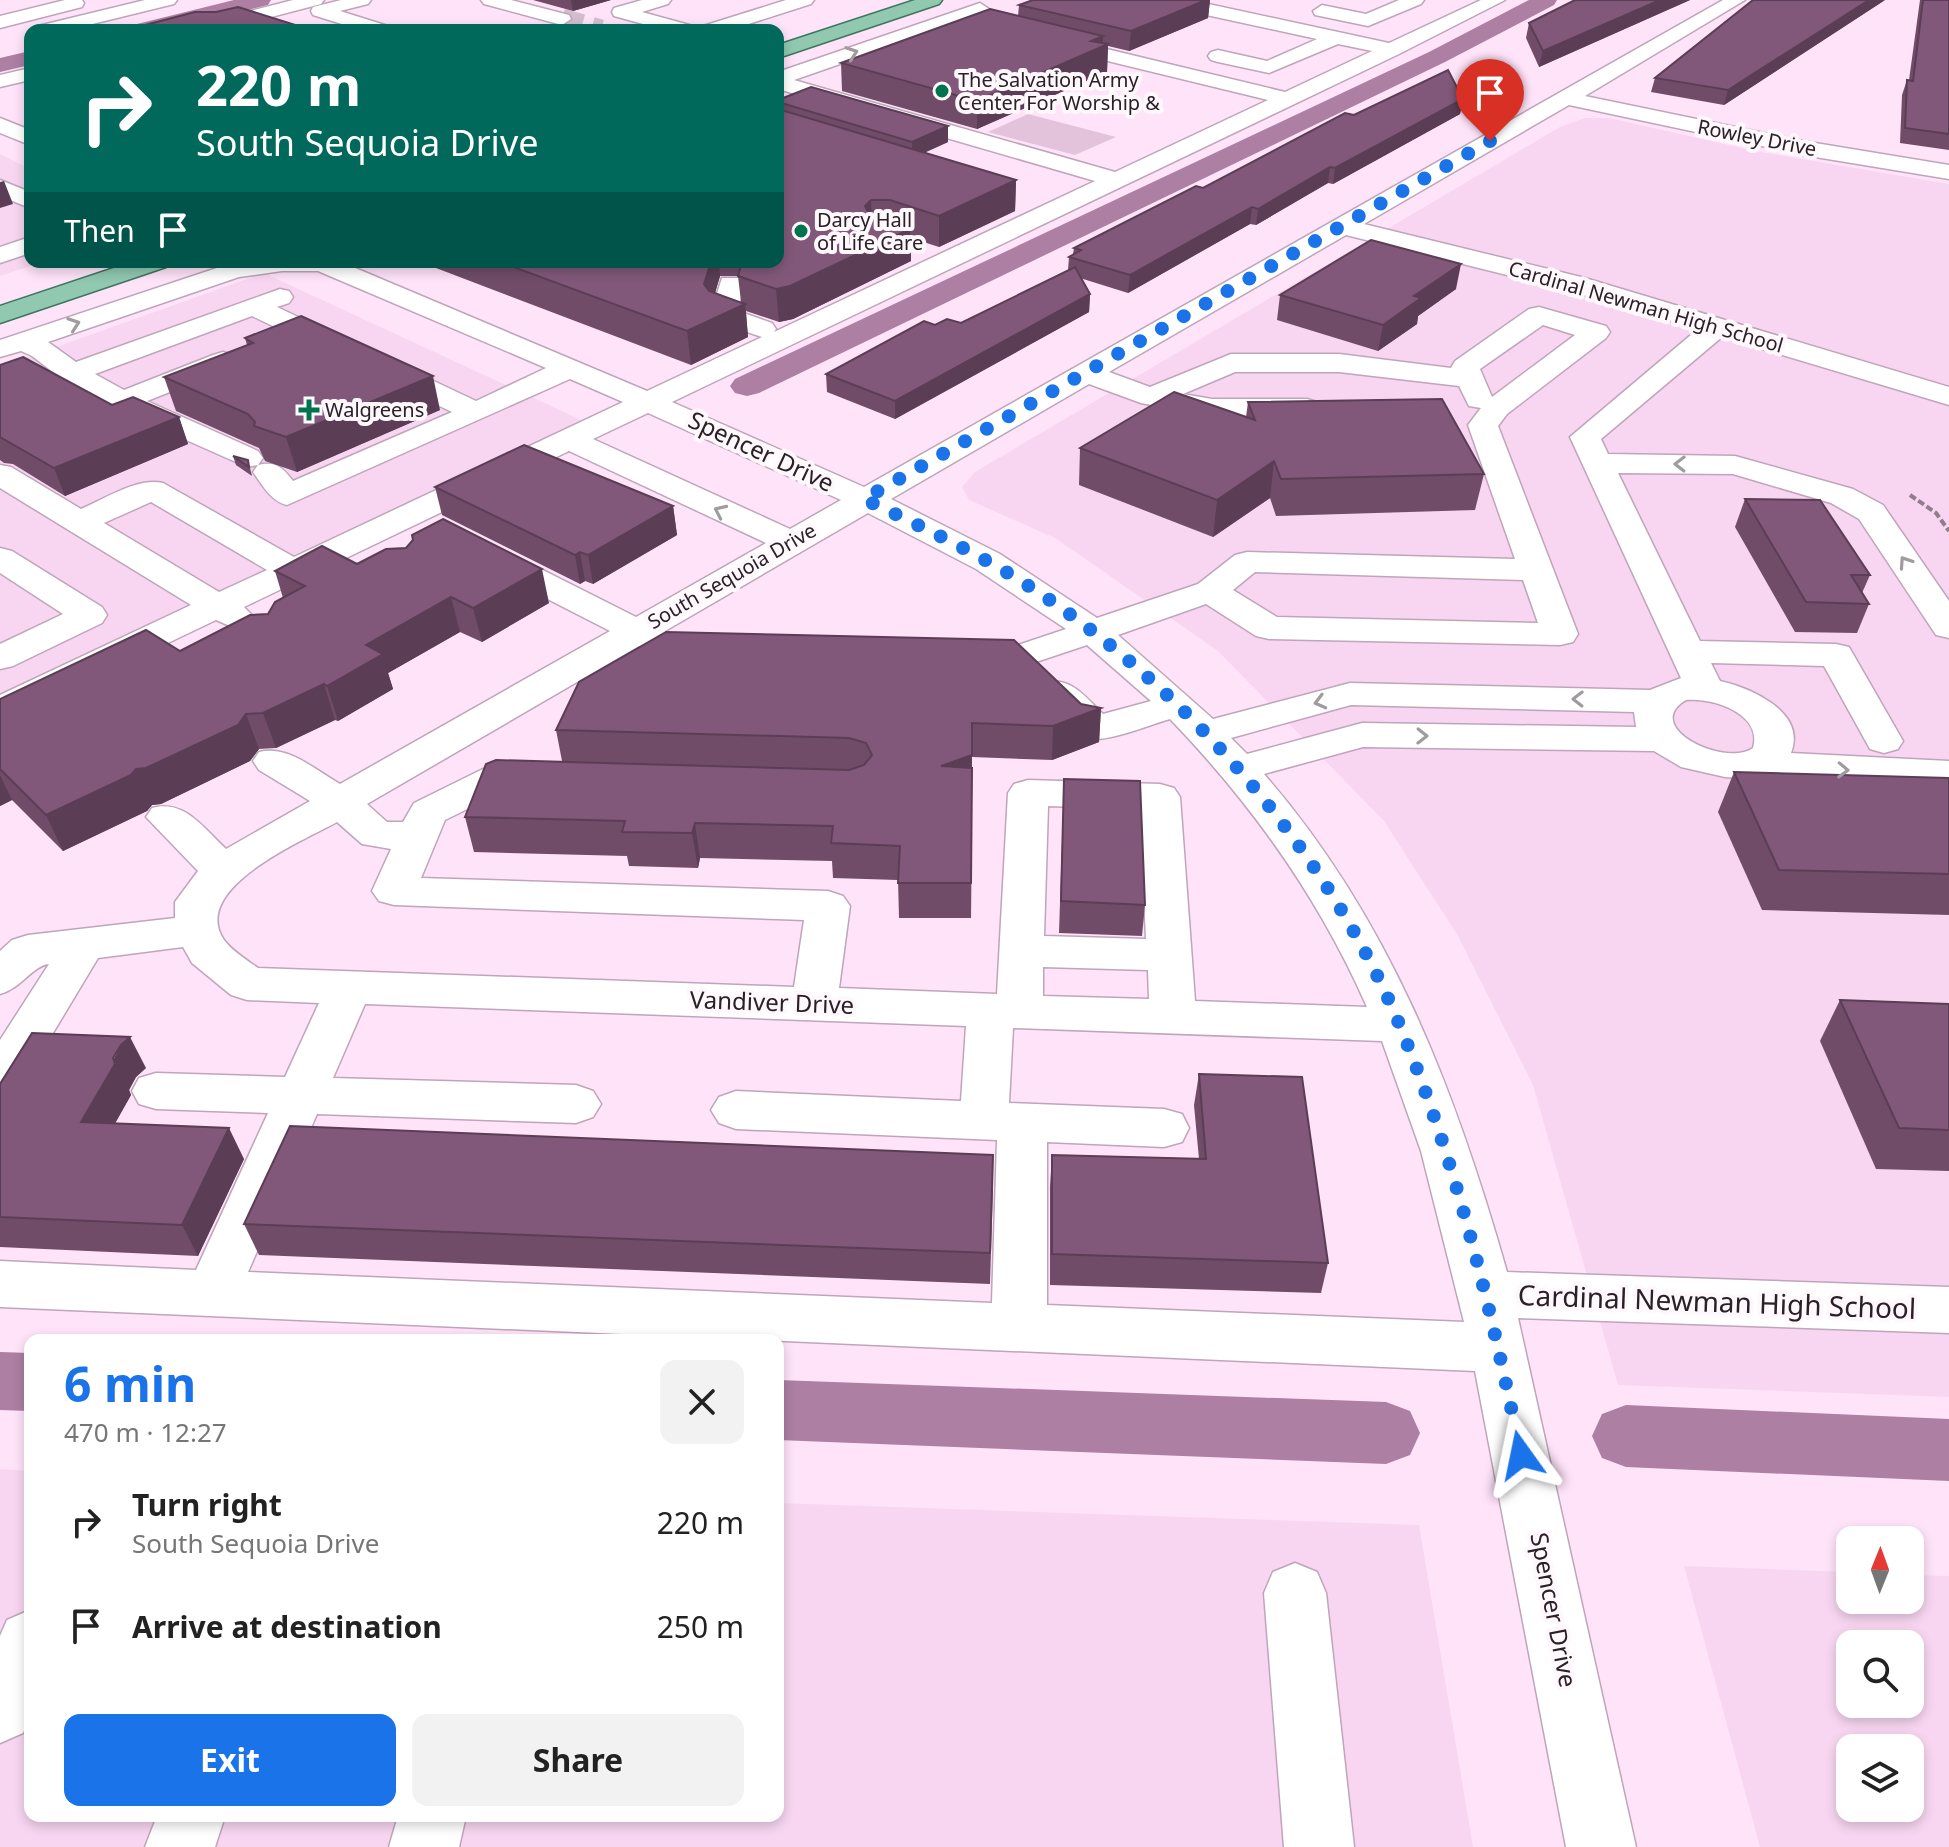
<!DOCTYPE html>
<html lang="en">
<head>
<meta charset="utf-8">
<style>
  :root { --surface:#fff; --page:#f2f2f2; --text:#222; --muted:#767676; --accent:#1a73e8 }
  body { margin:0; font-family:"Noto Sans",sans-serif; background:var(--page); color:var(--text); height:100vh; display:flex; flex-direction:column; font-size:30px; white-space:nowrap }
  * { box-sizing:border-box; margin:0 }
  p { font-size:26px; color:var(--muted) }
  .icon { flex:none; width:44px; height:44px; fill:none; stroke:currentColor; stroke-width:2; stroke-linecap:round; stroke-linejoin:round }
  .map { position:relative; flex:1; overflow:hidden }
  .drawer { position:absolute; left:24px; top:1334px; width:760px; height:488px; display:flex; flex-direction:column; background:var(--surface); border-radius:16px; box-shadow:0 4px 12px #0003 }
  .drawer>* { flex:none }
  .top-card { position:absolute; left:24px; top:24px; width:760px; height:244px; border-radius:16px; box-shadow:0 4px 12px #0003; background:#00695c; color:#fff; overflow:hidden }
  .needle { width:52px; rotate:1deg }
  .fabs { position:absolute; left:1836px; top:1526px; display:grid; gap:16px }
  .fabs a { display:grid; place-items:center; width:88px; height:88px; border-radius:16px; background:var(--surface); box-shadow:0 4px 12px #0003; font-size:40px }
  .pin { position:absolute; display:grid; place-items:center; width:68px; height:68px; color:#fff; margin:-82px -34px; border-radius:50% 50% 50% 0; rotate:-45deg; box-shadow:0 0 8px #0007 }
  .pin .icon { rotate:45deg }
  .me { position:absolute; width:88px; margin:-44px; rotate:348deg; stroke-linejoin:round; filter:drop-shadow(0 0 6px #0008) }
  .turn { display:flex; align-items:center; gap:28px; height:168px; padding:0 40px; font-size:36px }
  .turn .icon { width:104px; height:104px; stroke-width:2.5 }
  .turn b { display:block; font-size:56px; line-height:68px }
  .then { display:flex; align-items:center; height:76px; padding:0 40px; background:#0003; gap:16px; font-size:30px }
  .round { display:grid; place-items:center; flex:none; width:84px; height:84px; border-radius:16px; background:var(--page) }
  .summary { display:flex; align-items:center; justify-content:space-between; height:136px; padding:0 40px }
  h1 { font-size:48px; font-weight:700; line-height:60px; color:var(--accent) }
  .cta { display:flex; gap:16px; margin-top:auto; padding:16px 40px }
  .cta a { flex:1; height:92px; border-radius:16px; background:var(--accent); color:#fff; font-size:32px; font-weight:700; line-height:92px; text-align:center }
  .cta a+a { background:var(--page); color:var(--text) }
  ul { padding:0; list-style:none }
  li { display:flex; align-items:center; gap:24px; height:104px; padding:0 40px }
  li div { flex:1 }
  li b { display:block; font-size:30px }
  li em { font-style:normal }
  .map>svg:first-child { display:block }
</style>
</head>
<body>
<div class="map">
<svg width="1949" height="1847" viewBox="0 0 1949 1847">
  <rect width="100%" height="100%" fill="#ffe3f9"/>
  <!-- built -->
  <g fill="#f8d6f1" fill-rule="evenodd">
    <path d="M1585 118H1609L1755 151 1949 184V1397L1618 1385 1533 1085 1458 936 1384 821 1218 651 1055 538 969 500 962 487 975 472 1560 127Z"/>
    <path d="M0 154 30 169V262H43L0 276Z"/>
    <path d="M264 273 607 432 0 716V367Z"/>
    <path d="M0 1469 30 1471V1816H778V1503L1419 1525 1473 1847H0Z"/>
    <path d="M1684 1566 1850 1572V1600H1910V1575L1949 1576V1847H1760ZM1910 1644V1704H1850V1644ZM1910 1748V1808H1850V1748Z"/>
  </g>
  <!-- green -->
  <path fill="#e3c2dc" d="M1028 114 1116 137 1075 155 988 132Z"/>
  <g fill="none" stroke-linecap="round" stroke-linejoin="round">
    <!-- canal -->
    <g fill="#ac7fa3" fill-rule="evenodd">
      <path d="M234 0H271L268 5 168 30H130L133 25Z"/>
      <path d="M1529 0H1557L1554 5 1445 62 759 393 747 396 735 393 730 386 735 379 1429 52Z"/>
      <path d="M30 51V65L0 72V58Z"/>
      <path d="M0 1352 30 1353V1411L0 1410Z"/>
      <path d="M778 1380 1386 1402 1410 1411 1420 1433 1410 1455 1386 1464 778 1440Z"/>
      <path d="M1626 1405 1949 1419V1481L1626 1467 1602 1458 1592 1436 1602 1414Z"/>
    </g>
    <!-- minor-tunnel -->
    <path stroke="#d4bccf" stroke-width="21" stroke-dasharray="21 10" stroke-linecap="butt" d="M562 19 601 30"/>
    <!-- minor casing -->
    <g stroke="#bfa5ba" stroke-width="3">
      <g id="minor">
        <path d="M65 0H82L84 3 82 7 0 28V16Z"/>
        <path d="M145 0H177L174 4 68 30H35L38 26Z"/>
        <path d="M293 0H324L321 4 221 30H189L192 26Z"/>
        <path d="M341 0H371L368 4 340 11 388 26 391 30H361L313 15 311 11 313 7Z"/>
        <path d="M481 0H511L569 15 571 19 562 25 484 4Z"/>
        <path d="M642 0H671L668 4 642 12 693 26 696 30H665L614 16 612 12 614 8Z"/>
        <path d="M786 0H814L811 4 730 30H700L703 26Z"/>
        <path d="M1156 0H1190L1389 43 1481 0H1505L1399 54 672 402 864 487 1723 0H1745L1585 96 1803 141 1949 165V179L1803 155 1569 105 1364 224 1585 278 1949 387V405L1722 337 1601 439 1608 454 1735 456 1853 489 1883 505 1949 601V638L1936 635 1859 519 1831 503 1733 474 1618 473 1700 641 1836 644 1849 647 1903 741 1898 749 1884 753 1870 749 1824 666 1711 663 1720 681C1751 688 1807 712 1791 753L1949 761V785L1800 780 1770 772 1741 778 1725 777 1681 767 1654 751 1363 747 1264 774C1390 919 1455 1089 1507 1272L1949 1287V1333L1518 1318 1636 1847H1566L1475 1371 0 1307V1261L196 1270 268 1113 156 1109 139 1104 132 1091 139 1078 156 1073 285 1077 319 1003 247 1000 231 995 192 963 183 947 98 958 17 1093 0 1098V1040L49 964C32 966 22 988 0 994V951L12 940 28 935 175 918V902L198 871 146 817 152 808C185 799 204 829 226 849L310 801 259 770 253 761 259 752C289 745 315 770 340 784L610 631 479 564 474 557 479 550 491 547 503 550 636 617 766 543 569 451 244 607 255 618 250 626 237 629 216 620 13 717 0 720V695L191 605 0 488V465L11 467 81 509C105 499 137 477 163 483L294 557 623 402 570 379 287 505C271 501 263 486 253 472L258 465C276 461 282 467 293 481L452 412 252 316 95 374 124 390 213 355 223 352 233 355 237 361 233 367 147 401 258 451 263 458 258 465 247 467 112 407 62 379 32 356 21 351 0 357V340L235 262H341L647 391 762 337 714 321 710 315 722 278H740L744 284 738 311 772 323 776 329 774 332 1095 181 778 89V72L980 3 989 9 974 17 1285 92 1372 51 1338 44 1269 73 1218 62 1211 60 1208 56 1211 52 1218 50 1267 61 1317 39 1165 6ZM955 24 1268 100 1115 172 794 80ZM1346 235 1567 290 1698 329 1570 437 1681 678 1650 690 1350 683 1213 719 1118 635 1206 604 1256 636 1269 639 1560 645 1573 642 1578 634 1498 426 1507 414 1606 338 1610 332 1606 326 1539 307 1529 309 1455 361 1451 368 1339 354H1231L1150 387 1109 372ZM282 271H318L546 368 476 401 277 307 289 303 293 297 289 291 280 289 76 362 48 342 239 277ZM1543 325 1575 335 1492 397 1480 369ZM1235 372H1339L1459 386 1469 406 1481 408 1468 425 1515 559 1247 552 1235 555 1198 584 1097 618 1000 554 891 499 1089 384 1141 403 1212 417H1307L1317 414 1322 408 1317 402 1307 399H1212L1183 394ZM648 413 841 500 790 529 593 439ZM151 502 267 570 219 592 104 523ZM868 513 976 569 1066 629 1018 645 969 644 956 647 951 655 956 663 1021 667 1087 645 1151 701 1103 714C1084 696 1071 676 1044 683L1038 691C1049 707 1075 740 1095 739 1116 739 1149 725 1170 719 1252 804 1319 898 1367 1007L1195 1001 1180 797 1174 788 1160 784 1028 780 1014 784 1008 793 997 994 839 988 850 906 843 896 828 891 421 878 445 820 504 791H534L548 788 554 779 548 770 497 766 483 769 414 803 403 822H387L367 804 639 646 655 651 668 648 673 640 665 631ZM1255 572 1523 580 1538 623 1277 617 1233 590ZM1686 700C1713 697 1763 714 1753 748 1725 768 1640 727 1686 700ZM1351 705 1634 712 1636 727 1362 723 1247 754 1231 738ZM1048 806 1140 809 1146 939 1044 936ZM337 822 362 844 391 849 372 891 379 901 394 905 804 920 794 987 258 968C247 960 232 951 224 940 189 888 303 841 337 822ZM1043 967 1148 970 1149 999 1043 996ZM365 1004 966 1026 961 1101 736 1091 719 1097 711 1110 719 1123 736 1129 997 1140 992 1303 248 1272 317 1114 576 1123 593 1117 601 1104 593 1091 576 1085 333 1078ZM1013 1028 1382 1041 1421 1151 1464 1322 1047 1305V1142L1164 1147 1182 1142 1189 1128 1182 1114 1164 1109 1009 1103Z"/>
        <path d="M1399 0H1424L1421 4 1368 26 1315 15 1313 11 1322 5 1366 14Z"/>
        <path d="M30 68V80L0 87V75Z"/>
        <path d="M0 118 30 130V145L0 133Z"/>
        <path d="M0 180 30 192V208L0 196Z"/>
        <path d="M30 237V253L0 263V247Z"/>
        <path d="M0 548 12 551 102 607 107 615 102 623 13 666 0 669V644L63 614 0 573Z"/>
        <path d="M1295 1563 1317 1572 1326 1593 1354 1847H1284L1264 1593 1273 1572Z"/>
        <path d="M30 1610V1717L23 1733 0 1743V1636L7 1620Z"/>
        <path d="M157 1816H225L215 1847H145Z"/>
        <path d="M398 1816H466L459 1847H389Z"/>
      </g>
    </g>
    <!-- major casing -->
    <g stroke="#3c765f" stroke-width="3">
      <g id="major">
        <path d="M915 0H942L939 4 778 58V45Z"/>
        <path d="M132 262H170L166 267 0 323V306Z"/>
      </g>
    </g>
    <!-- path -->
    <path stroke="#917e8d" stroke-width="4" stroke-dasharray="7 3" stroke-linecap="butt" d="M1910 495 1936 513 1949 531"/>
    <!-- minor -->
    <use href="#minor" fill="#fff" fill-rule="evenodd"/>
    <!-- major -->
    <use href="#major" fill="#90c8b0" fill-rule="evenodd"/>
  </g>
  <!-- wall -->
  <g fill="#704c69" fill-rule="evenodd">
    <path d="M533 0H611L573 11Z"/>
    <path d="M1033 0H1210L1208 18 1129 51 1108 46 1107 72 977 129 842 91 841 63 1018 16 1019 5Z"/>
    <path d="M1575 0H1690L1539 67 1526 38 1529 23Z"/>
    <path d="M1885 0 1724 105 1651 92 1655 78Z"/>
    <path d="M1920 0H1949V150L1900 143 1902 95 1907 80H1909Z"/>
    <path d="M30 54V73L25 59Z"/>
    <path d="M1463 99 1460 114 1333 184 1328 183 1256 225 1250 224 1128 293 1080 278 1090 294 1089 312 895 419 827 392 826 374 935 325 961 323 1068 270 1069 257 1073 254 1074 248 1203 188 1354 115Z"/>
    <path d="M778 100 948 142 924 153 1016 180 1015 211 939 247 911 238V261L793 319 779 322 746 311 748 337 691 365 436 268 434 262H778ZM720 276H738L741 302 715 293Z"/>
    <path d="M1456 289 1418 316 1417 324 1378 351 1277 320 1280 295Z"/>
    <path d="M245 338 440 410 297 472 265 461 259 448 176 411 164 377 247 345Z"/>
    <path d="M0 365 112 405 179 417 188 444 65 496 13 464 4 463 0 460Z"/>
    <path d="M1248 402 1484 474 1475 510 1276 516 1270 498 1213 537 1079 485 1080 448 1246 417Z"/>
    <path d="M233 456 248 460 252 476 236 465Z"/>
    <path d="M435 487 673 506 677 535 593 584 585 581 580 584 442 515Z"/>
    <path d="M1745 499 1870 575 1862 593 1869 604 1857 633 1795 632 1735 527Z"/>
    <path d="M357 564 549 603 482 642 460 632 388 673 393 689 338 721 335 720 276 748 259 749 250 761 161 804 152 805 147 811 63 851 12 800 0 806V699L180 651 268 614 283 598 275 571Z"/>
    <path d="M1081 704 1101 708 1099 742 1052 760 972 757 971 918H899L898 880 833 878 832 861 700 858 698 868 629 866 627 856 474 852 465 817 562 761 556 730Z"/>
    <path d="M1734 772 1949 778V915L1762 910 1718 812Z"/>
    <path d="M1064 779 1145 905 1142 936 1059 933Z"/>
    <path d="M1840 1000 1949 1004V1171L1876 1169 1820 1041Z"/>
    <path d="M146 1068 136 1077 129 1090 131 1095 115 1123 244 1159 198 1256 0 1247V1084Z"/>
    <path d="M1199 1074 1328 1263 1321 1293 1050 1285V1186L1052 1155 1199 1159 1194 1105Z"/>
    <path d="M993 1186 990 1284 259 1255 244 1224Z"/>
  </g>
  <!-- shaded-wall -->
  <g fill="#5b3e55">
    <path d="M571 0H611L573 11Z"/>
    <path d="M1206 0H1210L1208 18 1129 51 1131 31Z"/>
    <path d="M1660 0H1690L1539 67 1543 51Z"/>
    <path d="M1869 0H1885L1724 105 1728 90Z"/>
    <path d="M1103 36V47L1108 44 1107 72 977 129V101L1091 41Z"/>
    <path d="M1463 99 1460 114 1333 184 1335 168Z"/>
    <path d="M948 126V142L912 158V142Z"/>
    <path d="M1330 167 1328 183 1256 225 1258 209Z"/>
    <path d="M1016 180 1015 211 939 247V216Z"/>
    <path d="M4 181 13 204 0 208V182Z"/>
    <path d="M871 200 872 231 865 206Z"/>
    <path d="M1252 207 1250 224 1128 293 1130 275Z"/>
    <path d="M910 229 911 261 793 319 779 322 776 289Z"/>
    <path d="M711 262H719L720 276 708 317 704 284Z"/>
    <path d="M1461 264 1456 289 1418 316 1417 324 1378 351 1383 325 1414 296Z"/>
    <path d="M1090 294 1089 312 895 419V401Z"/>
    <path d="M745 304 748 337 691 365 687 331Z"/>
    <path d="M433 376 440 410 297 472 286 437Z"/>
    <path d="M179 417 188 444 65 496 54 468Z"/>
    <path d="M1274 461 1270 498 1213 537 1217 500Z"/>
    <path d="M673 506 677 535 593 584 588 555Z"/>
    <path d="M580 552 585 581 580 584 575 555Z"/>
    <path d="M542 569 549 603 482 642 473 608Z"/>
    <path d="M451 597 460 632 388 673 393 689 338 721 327 686 366 645Z"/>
    <path d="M324 684 335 720 276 748 263 713Z"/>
    <path d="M1101 708 1099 742 1052 760 1053 726Z"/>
    <path d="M246 714 259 749 250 761 161 804 152 805 147 811 63 851 46 815Z"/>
    <path d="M972 723 971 918V790L941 766Z"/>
    <path d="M0 775 12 800 0 806Z"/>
    <path d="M695 823 700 858 698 868 692 833Z"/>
    <path d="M130 1037 146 1068 136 1077 129 1090 131 1095 98 1154 81 1122 121 1045Z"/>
    <path d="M229 1128 244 1159 198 1256 182 1225Z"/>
  </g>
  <!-- building -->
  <g fill="#82587a" stroke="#5b3e55" stroke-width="2">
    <path d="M1033 0H1206L1131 31 1019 5Z"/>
    <path d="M1575 0H1660L1543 51 1529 23Z"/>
    <path d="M1753 0H1869L1728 90 1655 78Z"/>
    <path d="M1923 0H1949V134L1905 128 1907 80 1913 81Z"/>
    <path d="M238 7 311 30H126L195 12H216Z"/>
    <path d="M990 9 1103 36 1091 41 1108 44 977 101 841 63Z"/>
    <path d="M30 54V61L25 59V55Z"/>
    <path d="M1448 70 1463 99 1335 168 1330 167 1258 209 1252 207 1130 275 1069 257 1081 250 1074 248 1196 186 1203 188 1345 113 1354 115Z"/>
    <path d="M811 87 948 126 912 142 778 102V100Z"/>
    <path d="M778 109 1016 180 939 216 890 200H871L865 206 870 216 910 229 790 286 776 289 738 276 742 262H778Z"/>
    <path d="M1371 240 1461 264 1414 296 1421 298 1383 325 1280 295Z"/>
    <path d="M500 262H711L704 284 709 291 745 304 687 331Z"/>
    <path d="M1075 267 1090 294 895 401 826 374 924 321 935 325 947 319 961 323Z"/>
    <path d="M301 316 433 376 286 437 254 426 255 422 248 414 164 377 253 343 245 338Z"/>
    <path d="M23 357 112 405 133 397 179 417 54 468 0 437V365Z"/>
    <path d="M1174 392 1255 420 1248 402 1442 399 1484 474 1281 479 1274 461 1217 500 1080 448Z"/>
    <path d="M524 445 673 506 588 555 580 552 575 555 435 487Z"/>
    <path d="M233 456 248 460 249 467Z"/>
    <path d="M1745 499 1820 500 1870 575H1851L1869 604 1806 602Z"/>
    <path d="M443 519 542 569 473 608 451 597 366 645 383 654 327 686 324 684 263 713 246 714 238 725 146 768 136 769 131 775 46 815 0 769V699L146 630 180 651 250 615 268 614 275 602 305 586 275 571 322 546 357 564 386 549 406 548 413 540 412 535Z"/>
    <path d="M666 632 1014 640 1081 704 1101 708 1053 726 972 723V755L941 766 972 768 971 883H898L900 846 831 843 833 826 695 823 692 833 622 832 625 821 465 817 486 764 496 760 849 770 864 765 872 755 866 743 849 738 556 730 579 682Z"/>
    <path d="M1734 772 1949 778V874L1779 870Z"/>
    <path d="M1064 779 1140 781 1145 905 1061 901Z"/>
    <path d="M1840 1000 1949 1004V1130L1899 1128Z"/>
    <path d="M32 1033 130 1037 121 1045 113 1058 115 1064 81 1122 229 1128 182 1225 0 1217V1084Z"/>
    <path d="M1199 1074 1302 1077 1328 1263 1052 1254V1155L1206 1159Z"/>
    <path d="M290 1126 993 1155 990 1253 244 1224Z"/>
  </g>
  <!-- one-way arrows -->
  <defs><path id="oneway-chevron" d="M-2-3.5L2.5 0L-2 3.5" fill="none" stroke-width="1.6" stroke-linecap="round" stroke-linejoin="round" transform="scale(2)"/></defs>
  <g stroke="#9f9b9e">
    <use href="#oneway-chevron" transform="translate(852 53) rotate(-19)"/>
    <use href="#oneway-chevron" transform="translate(74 324) rotate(-19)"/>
    <use href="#oneway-chevron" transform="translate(1680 464) rotate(-179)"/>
    <use href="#oneway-chevron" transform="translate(720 511) rotate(-155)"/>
    <use href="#oneway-chevron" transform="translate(1905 562) rotate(-124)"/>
    <use href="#oneway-chevron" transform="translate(1578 699) rotate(-179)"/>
    <use href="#oneway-chevron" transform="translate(1320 702) rotate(165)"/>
    <use href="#oneway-chevron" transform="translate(1422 736) rotate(1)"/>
    <use href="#oneway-chevron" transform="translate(1843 770) rotate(2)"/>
  </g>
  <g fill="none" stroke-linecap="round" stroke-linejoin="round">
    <!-- route -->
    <path stroke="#1a73e8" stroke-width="14" stroke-dasharray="0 25.2" d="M1490 141 864 499C916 524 967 548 1016 578 1180 680 1326 847 1400 1026 1457 1164 1491 1309 1521 1455"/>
  </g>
  <!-- markers -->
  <g fill="#00744f" stroke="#fef8fc" stroke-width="3">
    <circle cx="942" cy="91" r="8"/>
    <circle cx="801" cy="231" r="8"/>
    <path d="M305 398h8v8h8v8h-8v8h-8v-8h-8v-8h8z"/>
  </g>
  <g text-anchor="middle" stroke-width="8" stroke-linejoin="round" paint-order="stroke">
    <!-- far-poi labels -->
    <g font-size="20" fill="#2a2028" stroke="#fef8fc" text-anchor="start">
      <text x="958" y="87">The Salvation Army<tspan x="958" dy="23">Center For Worship &amp;</tspan></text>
      <text x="817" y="227">Darcy Hall<tspan x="817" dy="23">of Life Care</tspan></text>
      <text x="325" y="417">Walgreens</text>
    </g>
    <!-- far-street labels -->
    <g font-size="20" fill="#2a2028" stroke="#fef8fc">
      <text transform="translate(1757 138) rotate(11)" y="7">Rowley Drive</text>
      <text transform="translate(1646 307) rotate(16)" y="7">Cardinal Newman High School</text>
      <text transform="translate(732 576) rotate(-30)" y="7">South Sequoia Drive</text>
    </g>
    <!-- street labels -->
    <g font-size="24" fill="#2a2028" stroke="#fef8fc">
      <text transform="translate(761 452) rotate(25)" y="8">Spencer Drive</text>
      <text transform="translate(772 1003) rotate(2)" y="8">Vandiver Drive</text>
      <text transform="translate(1553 1610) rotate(79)" y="8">Spencer Drive</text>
    </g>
    <!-- near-street labels -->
    <g font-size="28" fill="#2a2028" stroke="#fef8fc">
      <text transform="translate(1717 1302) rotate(2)" y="10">Cardinal Newman High School</text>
    </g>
  </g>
</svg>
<div class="fabs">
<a><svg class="needle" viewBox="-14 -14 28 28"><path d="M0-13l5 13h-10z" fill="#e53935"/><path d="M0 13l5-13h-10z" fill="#767676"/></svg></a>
<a><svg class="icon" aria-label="search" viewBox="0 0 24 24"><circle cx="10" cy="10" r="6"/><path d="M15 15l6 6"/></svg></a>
<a><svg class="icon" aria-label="layers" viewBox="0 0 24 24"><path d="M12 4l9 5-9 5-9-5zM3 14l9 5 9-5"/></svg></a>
</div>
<div class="pin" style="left:1490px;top:141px;background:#d93025"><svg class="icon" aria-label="arrive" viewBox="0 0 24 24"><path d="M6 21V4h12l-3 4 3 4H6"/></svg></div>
<svg class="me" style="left:1521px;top:1455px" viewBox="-20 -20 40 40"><path d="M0-17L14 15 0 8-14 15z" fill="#1a73e8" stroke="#fff" stroke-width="4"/></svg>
<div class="top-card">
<div class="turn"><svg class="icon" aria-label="right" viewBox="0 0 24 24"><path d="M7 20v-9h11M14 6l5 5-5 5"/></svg><div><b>220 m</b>South Sequoia Drive</div></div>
<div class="then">Then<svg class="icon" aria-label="arrive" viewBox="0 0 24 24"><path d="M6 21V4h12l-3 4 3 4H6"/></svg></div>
</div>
<section class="drawer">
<div class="summary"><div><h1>6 min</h1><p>470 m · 12:27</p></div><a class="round"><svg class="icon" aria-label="close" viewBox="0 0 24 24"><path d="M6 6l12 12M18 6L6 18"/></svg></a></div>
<ul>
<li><svg class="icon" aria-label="right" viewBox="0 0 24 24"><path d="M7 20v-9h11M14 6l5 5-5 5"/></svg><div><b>Turn right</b><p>South Sequoia Drive</p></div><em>220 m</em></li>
<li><svg class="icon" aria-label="arrive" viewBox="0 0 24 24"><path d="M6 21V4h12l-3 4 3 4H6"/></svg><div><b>Arrive at destination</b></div><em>250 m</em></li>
</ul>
<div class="cta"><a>Exit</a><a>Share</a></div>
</section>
</div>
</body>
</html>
